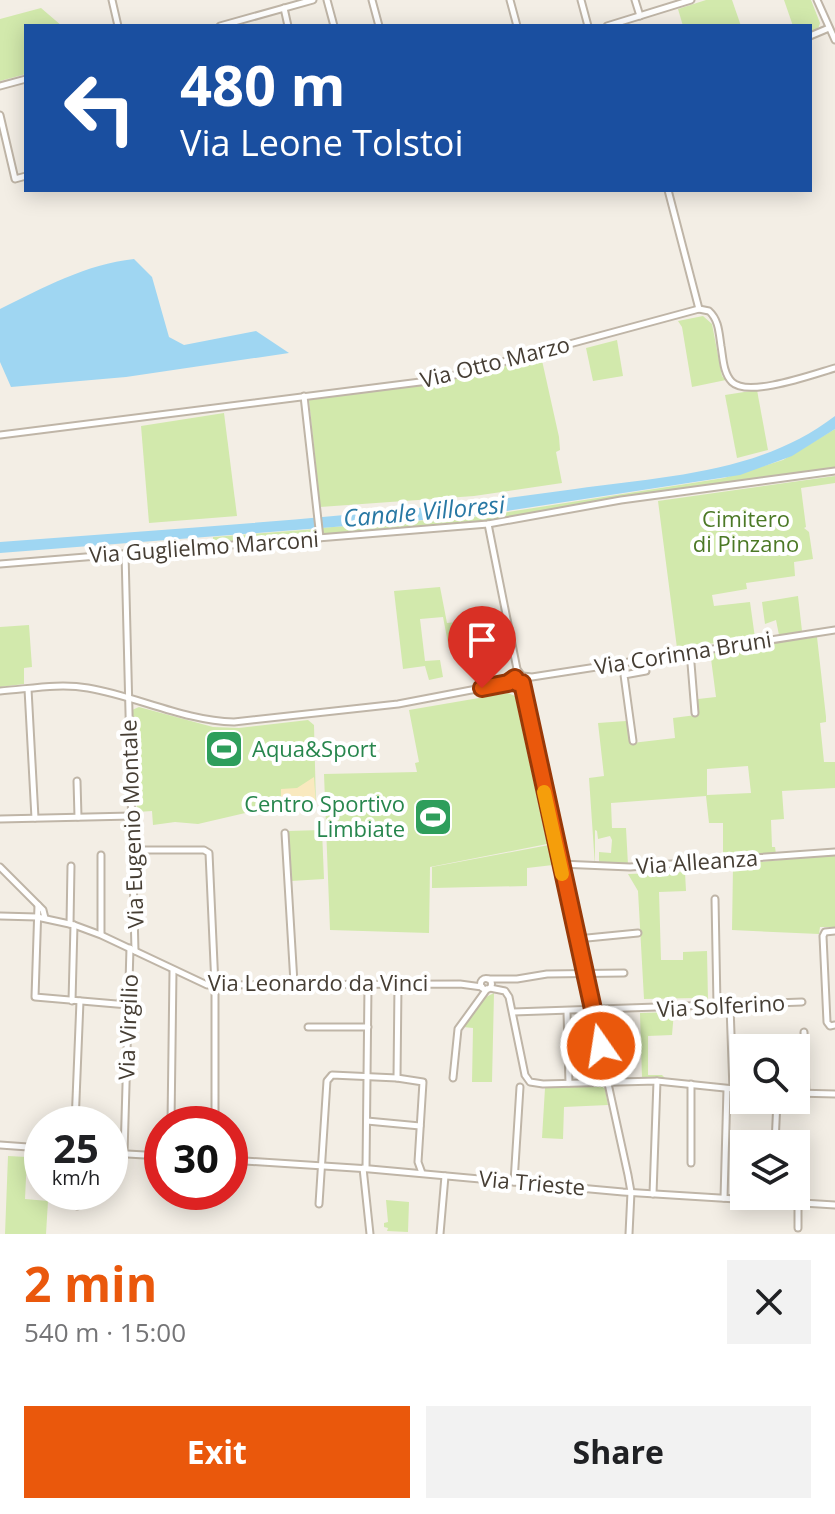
<!DOCTYPE html>
<html lang="en">
<head>
<meta charset="utf-8">
<style>
  :root { --surface:#fff; --page:#f2f2f2; --text:#202124; --muted:#757577; --accent:#ea580c }
  body { margin:0; font-family:"Open Sans",sans-serif; background:var(--page); color:var(--text); height:100vh; display:flex; flex-direction:column; font-size:30px; white-space:nowrap }
  * { box-sizing:border-box; margin:0 }
  p { font-size:26px; color:var(--muted) }
  .icon { flex:none; width:44px; height:44px; fill:none; stroke:currentColor; stroke-width:2; stroke-linecap:round; stroke-linejoin:round }
  .map { position:relative; height:1234px; overflow:hidden }
  .sheet { display:flex; flex-direction:column; background:var(--surface); flex:1 }
  .sheet>* { flex:none }
  .top-card { position:absolute; left:24px; top:24px; width:788px; height:168px; border-radius:0px; box-shadow:0 4px 20px #0003; background:#1a4fa0; color:#fff; overflow:hidden }
  .fabs { position:absolute; left:730px; top:1034px; display:grid; gap:16px }
  .fabs a { display:grid; place-items:center; width:80px; height:80px; border-radius:0px; background:var(--surface); box-shadow:0 4px 20px #0003; font-size:40px }
  .speed { position:absolute; left:24px; top:1106px; display:flex; gap:16px; font-size:40px; font-weight:700; text-align:center }
  .speed>* { display:grid; place-content:center; width:104px; height:104px; border-radius:50%; background:var(--surface); box-shadow:0 4px 20px #0003; line-height:1 }
  .speed small { font-size:20px; font-weight:400 }
  .speed .limit { border:12px solid #d22; background:#fff; color:#111 }
  .pin { position:absolute; display:grid; place-items:center; width:68px; height:68px; color:#fff; margin:-82px -34px; border-radius:50% 50% 50% 0; rotate:-45deg; box-shadow:0 0 8px #0007 }
  .pin .icon { rotate:45deg }
  .me { position:absolute; width:88px; margin:-44px; rotate:347deg; stroke-linejoin:round; filter:drop-shadow(0 0 6px #0008) }
  .turn { display:flex; align-items:center; gap:28px; height:168px; padding:0 24px; font-size:36px }
  .turn .icon { width:104px; height:104px; stroke-width:2.5 }
  .turn b { display:block; font-size:56px; line-height:68px }
  .round { display:grid; place-items:center; flex:none; width:84px; height:84px; border-radius:0px; background:var(--page) }
  .headline { display:flex; align-items:center; justify-content:space-between; height:136px; padding:0 24px }
  h1 { font-size:48px; font-weight:700; line-height:60px; color:var(--accent) }
  .button { display:flex; gap:16px; margin-top:auto; padding:16px 24px }
  .button a { flex:1; height:92px; border-radius:0px; background:var(--accent); color:#fff; font-size:32px; font-weight:700; line-height:92px; text-align:center }
  .button a+a { background:var(--page); color:var(--text) }
  .map>svg:first-child { display:block }
</style>
</head>
<body>
<div class="map">
<svg width="835" height="1234" viewBox="0 0 835 1234">
  <rect width="100%" height="100%" fill="#f3eee5"/>
  <!-- green -->
  <g fill="#d2e9ac" fill-rule="evenodd">
    <path d="M706 0H732L741 26H683L678 9Z"/>
    <path d="M784 0H811L820 23 818 29 810 32V26H793Z"/>
    <path d="M41 8 62 26H26V74L0 81V19Z"/>
    <path d="M703 316 712 324 722 376 726 380 692 387 682 327 678 321Z"/>
    <path d="M617 340 623 376 593 381 586 348Z"/>
    <path d="M541 356 559 437 560 450 556 452 562 483 474 496 320 507 309 400 456 379Z"/>
    <path d="M757 390 768 450 737 458 725 395Z"/>
    <path d="M224 413 237 516 149 523 141 426Z"/>
    <path d="M835 429V467L493 521 321 536 319 528 483 516 724 478 783 460Z"/>
    <path d="M835 476V483L801 488 806 527 804 528 809 532 813 559 794 562 795 576 746 583 747 589 712 595 714 606 750 602 755 638 677 648 658 501Z"/>
    <path d="M317 529 315 536 222 543 213 541V537Z"/>
    <path d="M440 587 447 623 476 620 479 645 449 648 443 617 420 619 425 661 440 660 443 677 429 680 425 666 403 669 394 591Z"/>
    <path d="M798 596 802 631 779 635 776 620 765 624 762 602Z"/>
    <path d="M29 625 32 667 24 668V684L0 687V627Z"/>
    <path d="M817 637 826 717V722L820 723 824 762H835V788L782 791 784 819 771 820 772 847H775L776 854 723 857V823H709L706 796 611 803 612 828H626L628 865H599V852L611 853 612 840 610 836 598 839 597 831 595 830V866L589 778 604 776 598 723 626 721 632 743 675 738 673 718 696 715 698 699 716 697 710 651ZM748 766 751 793 707 795V769Z"/>
    <path d="M508 693 515 696 547 844 430 867 429 933 330 930 324 774 417 772 415 763 419 762 409 710Z"/>
    <path d="M139 707 213 727 239 728 308 720 314 725 316 806 262 809 198 824 175 822 153 825 152 811 137 812 132 710Z"/>
    <path d="M322 830 324 879 291 881 288 831Z"/>
    <path d="M549 845 553 865 527 868V886L432 888V867Z"/>
    <path d="M835 855V927H820L819 934 732 930 733 867 738 868 737 864Z"/>
    <path d="M685 872 686 891 659 892 661 960H683V952L707 951 708 1001 697 1002V998L644 999 638 891 628 874Z"/>
    <path d="M494 993 492 1082H472L473 1028 463 1027 484 998Z"/>
    <path d="M674 1012 672 1035 648 1036V1075H662L666 1079 642 1078 640 1013Z"/>
    <path d="M600 1085 605 1089 608 1105 564 1107 563 1139 542 1138 545 1088Z"/>
    <path d="M8 1156 27 1157 25 1199 48 1201 46 1234H5Z"/>
    <path d="M386 1200 409 1202 408 1232 387 1231 388 1228 384 1227V1223L388 1222Z"/>
  </g>
  <!-- sand -->
  <path fill="#f9e9bf" d="M314 777 316 806 281 808V789L297 788Z"/>
  <!-- water -->
  <g fill="#9fd6f2">
    <path d="M134 259 152 277 169 337 184 345 256 331 289 353 126 377 11 387 0 362V309C43 288 86 264 134 259Z"/>
    <path d="M835 416V429L792 456 740 475 474 516 0 553V542C192 527 385 516 575 489 666 476 759 474 835 416Z"/>
  </g>
  <g fill="none" stroke-linecap="round" stroke-linejoin="round">
    <!-- minor casing -->
    <g stroke="#bfb5a7" stroke-width="9">
      <g id="minor">
        <path d="M112 0 118 26"/>
        <path d="M327 0 334 26"/>
        <path d="M372 0 379 26"/>
        <path d="M510 0 517 26"/>
        <path d="M581 0 588 26"/>
        <path d="M635 0 640 16"/>
        <path d="M817 0 835 40"/>
        <path d="M284 8 288 26"/>
        <path d="M220 26 313 0"/>
        <path d="M607 26 691 0"/>
        <path d="M810 36 829 28"/>
        <path d="M0 86 26 79"/>
        <path d="M0 115 15 179 26 176"/>
        <path d="M668 190 699 309"/>
        <path d="M304 396 320 538"/>
        <path d="M0 435 436 380 699 309 709 311C719 320 719 333 721 346 723 357 723 373 732 382 748 398 814 374 835 368"/>
        <path d="M488 524 517 669 524 679 522 690 628 1175 631 1192 629 1234"/>
        <path d="M125 553 135 951"/>
        <path d="M0 564 488 524 621 500 835 471"/>
        <path d="M690 651 695 713"/>
        <path d="M523 676 532 677 835 630"/>
        <path d="M28 689 35 818"/>
        <path d="M0 691C29 689 59 683 88 688 136 696 185 721 234 722L398 704 508 683H517"/>
        <path d="M633 741 624 675 646 671 645 658"/>
        <path d="M77 781 78 817"/>
        <path d="M0 819 132 816"/>
        <path d="M285 833 294 983"/>
        <path d="M134 850H204L209 853 215 986V1124"/>
        <path d="M560 864 630 867 835 852"/>
        <path d="M0 867 43 910 45 918"/>
        <path d="M715 899 717 1005"/>
        <path d="M38 905 35 997 128 1005"/>
        <path d="M0 916 37 917 74 925 101 935 207 985 460 984 482 987"/>
        <path d="M70 924 71 866"/>
        <path d="M835 931 825 932 823 936 827 1022 830 1026 835 1025"/>
        <path d="M101 934V855"/>
        <path d="M577 939 638 933"/>
        <circle cx="486" cy="984" r="5.5"/>
        <path d="M488 979H517L547 974 624 973"/>
        <path d="M490 988 505 991 509 997 525 1075 530 1082 543 1084 657 1081 744 1090"/>
        <path d="M72 1001 74 925"/>
        <path d="M730 1006 733 1090"/>
        <path d="M513 1012 802 1002"/>
        <path d="M567 1012 569 1083"/>
        <path d="M308 1027H368"/>
        <path d="M804 1032 806 1093"/>
        <path d="M397 1078 398 985"/>
        <path d="M453 1078 458 1029 487 989"/>
        <path d="M691 1084V1163"/>
        <path d="M796 1093 835 1094"/>
        <path d="M367 1121 420 1126"/>
        <path d="M75 1124 80 1001"/>
        <path d="M171 1124 173 971"/>
        <path d="M775 1144 777 1100"/>
        <path d="M0 1145 42 1148"/>
        <path d="M110 1153 162 1156"/>
        <path d="M124 1154 130 948"/>
        <path d="M230 1160 370 1169 623 1192 835 1205"/>
        <path d="M363 1168 370 1234"/>
        <path d="M366 1168 368 986"/>
        <path d="M514 1182 520 1087"/>
        <path d="M653 1194 657 1081"/>
        <path d="M724 1198 727 1089"/>
        <path d="M319 1204 327 1081 332 1075 397 1078 423 1082 418 1162 422 1173"/>
        <path d="M77 1206 78 1192"/>
        <path d="M798 1228V1202"/>
        <path d="M440 1234 445 1176"/>
      </g>
    </g>
    <!-- minor -->
    <use href="#minor" stroke="#fff" stroke-width="5"/>
  </g>
  <g fill="none" stroke-linecap="round" stroke-linejoin="round">
    <!-- route casing -->
    <g stroke="#983908" stroke-width="20">
      <path id="route" d="M482 688 508 683 515 678 517 683H522L601 1046"/>
    </g>
    <!-- route -->
    <use href="#route" stroke="#ea580c" stroke-width="14"/>
    <!-- slow -->
    <path stroke="#f59e0b" stroke-width="14" d="M544 792 562 874"/>
  </g>
  <!-- icons -->
  <defs>
    <g id="stadium-square" transform="scale(2)"><rect x="-9" y="-9" width="18" height="18" rx="4" fill="#2e9e5b" stroke="#fff"/><path d="M0-5a6.5 5 0 1 0 0 10a6.5 5 0 1 0 0-10ZM-3.5-1.8h7v3.6h-7Z" fill="#fff"/></g>
  </defs>
  <g fill-rule="evenodd">
    <use href="#stadium-square" x="224" y="749"/>
    <use href="#stadium-square" x="433" y="817"/>
  </g>
  <g text-anchor="middle" stroke-width="8" stroke-linejoin="round" paint-order="stroke">
    <!-- street labels -->
    <g font-size="22" fill="#463e34" stroke="#fff">
      <text transform="translate(495 362) rotate(-14)" y="8">Via Otto Marzo</text>
      <text transform="translate(204 547) rotate(-4)" y="8">Via Guglielmo Marconi</text>
      <text transform="translate(683 653) rotate(-9)" y="8">Via Corinna Bruni</text>
      <text transform="translate(132 824) rotate(-92)" y="8">Via Eugenio Montale</text>
      <text transform="translate(697 862) rotate(-4)" y="8">Via Alleanza</text>
      <text x="318" y="991">Via Leonardo da Vinci</text>
      <text transform="translate(721 1006) rotate(-3)" y="8">Via Solferino</text>
      <text transform="translate(128 1027) rotate(-88)" y="8">Via Virgilio</text>
      <text transform="translate(532 1183) rotate(5)" y="8">Via Trieste</text>
    </g>
    <!-- park labels -->
    <g font-size="22" fill="#4c7926" stroke="#fff">
      <text x="746" y="527">Cimitero<tspan x="746" dy="25">di Pinzano</tspan></text>
    </g>
    <!-- leisure labels -->
    <g font-size="22" fill="#27864d" stroke="#fff" text-anchor="start">
      <text x="252" y="757">Aqua&amp;Sport</text>
      <text x="405" y="812" text-anchor="end">Centro Sportivo<tspan x="405" dy="25">Limbiate</tspan></text>
    </g>
    <!-- water labels -->
    <g font-size="24" font-style="italic" fill="#2878a4" stroke="#fff">
      <text transform="translate(424 512) rotate(-5)" y="8">Canale Villoresi</text>
    </g>
  </g>
</svg>
<div class="fabs">
<a><svg class="icon" aria-label="search" viewBox="0 0 24 24"><circle cx="10" cy="10" r="6"/><path d="M15 15l6 6"/></svg></a>
<a><svg class="icon" aria-label="layers" viewBox="0 0 24 24"><path d="M12 4l9 5-9 5-9-5zM3 14l9 5 9-5"/></svg></a>
</div>
<div class="speed"><div>25<small>km/h</small></div><div class="limit">30</div></div>
<div class="pin" style="left:482px;top:688px;background:#d93025"><svg class="icon" aria-label="arrive" viewBox="0 0 24 24"><path d="M6 21V4h12l-3 4 3 4H6"/></svg></div>
<svg class="me" style="left:601px;top:1046px" viewBox="-20 -20 40 40"><circle r="17" fill="#ea580c" stroke="#fff" stroke-width="3"/><path d="M0-11L8 9 0 5-8 9z" fill="#fff"/></svg>
<div class="top-card">
<div class="turn"><svg class="icon" aria-label="left" viewBox="0 0 24 24"><path d="M17 20v-9H6M10 6l-5 5 5 5"/></svg><div><b>480 m</b>Via Leone Tolstoi</div></div>
</div>
</div>
<section class="sheet">
<div class="headline"><div><h1>2 min</h1><p>540 m · 15:00</p></div><a class="round"><svg class="icon" aria-label="close" viewBox="0 0 24 24"><path d="M6 6l12 12M18 6L6 18"/></svg></a></div>
<div class="button"><a>Exit</a><a>Share</a></div>
</section>
</body>
</html>
